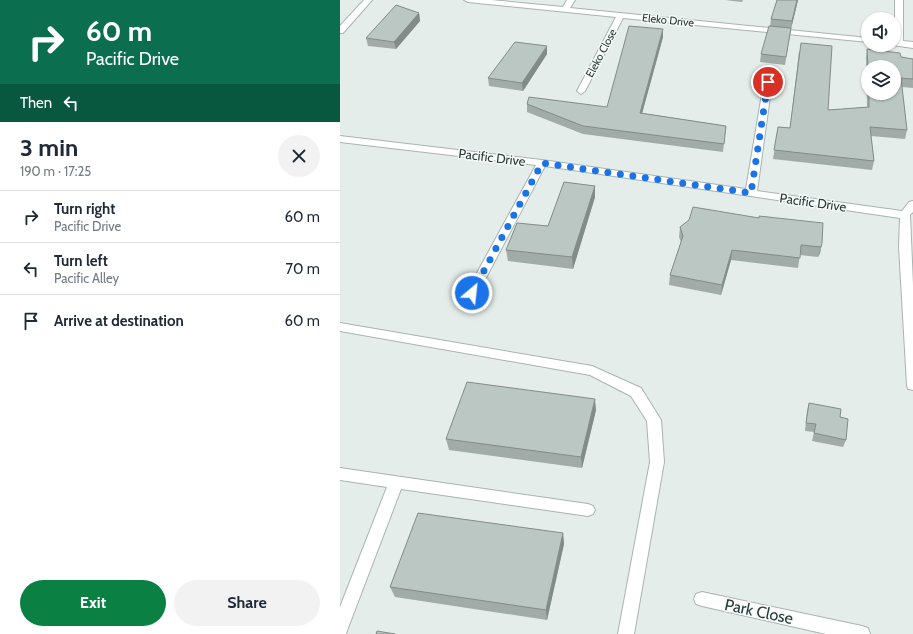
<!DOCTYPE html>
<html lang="en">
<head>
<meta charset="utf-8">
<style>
  :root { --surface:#fff; --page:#f2f2f3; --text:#1f2937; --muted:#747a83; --line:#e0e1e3; --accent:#0b8043 }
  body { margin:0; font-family:Cabin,sans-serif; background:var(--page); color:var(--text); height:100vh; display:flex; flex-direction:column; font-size:15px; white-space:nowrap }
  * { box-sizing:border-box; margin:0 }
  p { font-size:13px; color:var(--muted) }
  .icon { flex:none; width:22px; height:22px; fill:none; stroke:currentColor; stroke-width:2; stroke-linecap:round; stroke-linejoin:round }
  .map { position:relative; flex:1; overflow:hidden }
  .side { display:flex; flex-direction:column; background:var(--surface); width:340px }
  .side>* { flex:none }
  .guide { background:#0b6e4f; color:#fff; overflow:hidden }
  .tools { position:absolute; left:521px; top:12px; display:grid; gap:8px }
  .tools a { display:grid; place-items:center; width:40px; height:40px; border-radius:50%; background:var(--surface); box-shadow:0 1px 3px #0004; font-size:20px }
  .pin { position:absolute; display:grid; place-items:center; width:34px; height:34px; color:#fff; margin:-17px; border:2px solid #fff; border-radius:50%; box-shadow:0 1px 4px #0007 }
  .me { position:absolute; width:44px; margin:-22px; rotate:28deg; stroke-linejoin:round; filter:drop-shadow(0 0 3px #0008) }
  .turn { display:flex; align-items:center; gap:14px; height:84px; padding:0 20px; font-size:18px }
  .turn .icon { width:52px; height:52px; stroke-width:2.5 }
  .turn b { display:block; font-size:28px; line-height:34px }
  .then { display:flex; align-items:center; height:38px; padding:0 20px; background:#0003; gap:8px; font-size:15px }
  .round { display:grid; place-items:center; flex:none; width:42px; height:42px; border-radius:21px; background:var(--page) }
  .overview { display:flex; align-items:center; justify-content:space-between; height:68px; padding:0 20px }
  h1 { font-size:24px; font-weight:700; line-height:30px }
  .primary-button { display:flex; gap:8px; margin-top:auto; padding:8px 20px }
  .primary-button a { flex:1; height:46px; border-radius:24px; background:var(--accent); color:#fff; font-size:16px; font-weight:700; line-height:46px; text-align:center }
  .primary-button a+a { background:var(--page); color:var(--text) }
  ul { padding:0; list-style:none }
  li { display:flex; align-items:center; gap:12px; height:52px; padding:0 20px; border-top:1px solid var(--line) }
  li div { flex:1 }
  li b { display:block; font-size:15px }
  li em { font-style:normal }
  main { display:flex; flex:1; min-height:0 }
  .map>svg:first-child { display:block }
</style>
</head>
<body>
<main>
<section class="side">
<div class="guide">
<div class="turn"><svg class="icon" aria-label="right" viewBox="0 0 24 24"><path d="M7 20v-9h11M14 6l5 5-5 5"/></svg><div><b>60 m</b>Pacific Drive</div></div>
<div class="then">Then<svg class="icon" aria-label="left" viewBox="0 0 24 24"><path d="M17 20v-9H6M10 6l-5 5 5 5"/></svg></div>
</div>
<div class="overview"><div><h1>3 min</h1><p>190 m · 17:25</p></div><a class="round"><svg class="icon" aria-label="close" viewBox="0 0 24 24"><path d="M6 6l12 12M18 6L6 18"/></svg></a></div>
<ul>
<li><svg class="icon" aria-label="right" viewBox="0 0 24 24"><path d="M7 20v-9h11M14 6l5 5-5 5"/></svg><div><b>Turn right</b><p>Pacific Drive</p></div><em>60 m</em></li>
<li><svg class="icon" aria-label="left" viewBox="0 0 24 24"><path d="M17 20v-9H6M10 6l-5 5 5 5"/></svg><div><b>Turn left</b><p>Pacific Alley</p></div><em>70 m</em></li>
<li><svg class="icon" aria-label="arrive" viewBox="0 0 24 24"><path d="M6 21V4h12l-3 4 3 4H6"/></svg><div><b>Arrive at destination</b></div><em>60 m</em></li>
</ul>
<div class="primary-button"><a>Exit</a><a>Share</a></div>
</section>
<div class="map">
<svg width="573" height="634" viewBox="0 0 573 634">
  <rect width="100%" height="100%" fill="#e5edea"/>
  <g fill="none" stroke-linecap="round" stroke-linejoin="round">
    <!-- street casing -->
    <g stroke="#a8b4b1" stroke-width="2">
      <g id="street">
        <path d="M24 0H32L3 33H0V26Z"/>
        <path d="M124 0H151L223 7 227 0H235L230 8 528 38V42L283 18 245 91 241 94 237 91 276 17 128 2Z"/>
        <path d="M555 0H563V41L573 42V48L552 45H554L555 41Z"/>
        <path d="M428 79 432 82 417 191 562 211 569 202 573 201V212L570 215 573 285V390L568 389 567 385 559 247 560 218 205 166 138 293 132 297 126 293 196 165 0 142V136L202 160 406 189 424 82Z"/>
        <path d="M0 323 252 366 301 388 321 420 324 462 294 634H278L310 462 307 421 291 396 250 375 0 331Z"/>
        <path d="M0 468 248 504 253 506 255 510 253 514 248 516 61 489 8 628 6 634H0V607L47 487 0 480Z"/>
        <path d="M362 592 522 626 528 628 530 634H486L362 606 356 604 354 599 356 594Z"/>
      </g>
    </g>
    <!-- street -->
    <use href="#street" fill="#fff" fill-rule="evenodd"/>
  </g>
  <!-- wall -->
  <g fill="#a1aba8" fill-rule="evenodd">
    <path d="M385 0H403L402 2Z"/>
    <path d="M437 0H458L451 29 445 65 420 62 421 54 430 26 431 19Z"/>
    <path d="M79 13 80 21 56 49 28 46 26 38Z"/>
    <path d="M323 37 302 113 386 126 383 152 243 134 187 112V104L267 107Z"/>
    <path d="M527 49 561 57 573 59V88L562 87 567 130 565 139 531 136 534 161 532 170 433 159 438 127 450 128 459 51 488 110 527 107 526 58ZM528 67 554 93H528Z"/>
    <path d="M207 54 183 91 149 86 148 78Z"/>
    <path d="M255 186V197L233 269 168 261 166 250 208 226Z"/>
    <path d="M340 227 482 243 480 253 478 257 460 255 458 268 391 260 381 295 329 285 330 275 341 242 339 237Z"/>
    <path d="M469 403 500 417 506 440 503 447 472 441 474 432 465 431 467 411Z"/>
    <path d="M256 410 242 468 109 450 106 439Z"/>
    <path d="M223 533 224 544 207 620 55 597 50 587Z"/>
  </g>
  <!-- shaded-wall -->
  <g fill="#838b88">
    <path d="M457 0H458L451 29 452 21Z"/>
    <path d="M79 13 80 21 56 49 54 42Z"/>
    <path d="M323 29V37L300 121V113Z"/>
    <path d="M207 46V54L183 91 182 83Z"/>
    <path d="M255 186V197L233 269 232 257Z"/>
    <path d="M482 243 480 253 478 257 481 247Z"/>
    <path d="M392 250 391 260 381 295 382 285Z"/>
    <path d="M255 399 256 410 242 468 241 457Z"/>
    <path d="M223 533 224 544 207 620 206 610Z"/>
  </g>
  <!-- building -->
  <g fill="#bbc7c3" stroke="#838b88">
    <path d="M437 0H457L452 21 431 19Z"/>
    <path d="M56 5 79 13 54 42 26 38Z"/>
    <path d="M289 26 323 29 300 113 386 126 384 144 243 126 187 104 189 97 267 107Z"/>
    <path d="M429 26 451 28 446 57 421 54Z"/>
    <path d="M175 42 207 46 182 83 148 78Z"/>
    <path d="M461 43 492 46 488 110 529 107V93H554V67H528L527 49 560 53 561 57 573 59V79L561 78 567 130 530 127 534 161 434 150 438 127 450 128Z"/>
    <path d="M224 182 255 186 232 257 166 250 177 223 208 226Z"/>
    <path d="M353 207 419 218V216L483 223 482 243 481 247 461 245 460 258 392 250 382 285 330 275 343 236 340 227 349 220Z"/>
    <path d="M127 382 255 399 241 457 106 439Z"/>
    <path d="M469 403 501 409 500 417 508 419 506 440 474 433 476 424 466 423Z"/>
    <path d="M78 513 223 533 206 610 50 587Z"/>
    <path d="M37 631 55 634H36Z"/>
  </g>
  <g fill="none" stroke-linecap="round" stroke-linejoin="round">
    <!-- route -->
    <path stroke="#1a73e8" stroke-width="7" stroke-dasharray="0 12.6" d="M132 293 202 163 411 193 428 82"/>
  </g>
  <g text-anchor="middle" stroke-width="3" stroke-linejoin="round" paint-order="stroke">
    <!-- far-street labels -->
    <g font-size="11" fill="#273c38" stroke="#f6f9f8">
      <text transform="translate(328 20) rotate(6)" y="4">Eleko Drive</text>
      <text transform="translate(261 53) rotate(-62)" y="4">Eleko Close</text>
    </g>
    <!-- street labels -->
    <g font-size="13" fill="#273c38" stroke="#f6f9f8">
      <text transform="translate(152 157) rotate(7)" y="5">Pacific Drive</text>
      <text transform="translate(473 202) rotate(8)" y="5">Pacific Drive</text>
    </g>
    <!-- near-street labels -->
    <g font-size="16" fill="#273c38" stroke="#f6f9f8">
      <text transform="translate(419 611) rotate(12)" y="6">Park Close</text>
    </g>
  </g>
</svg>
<div class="tools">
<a><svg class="icon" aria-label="sound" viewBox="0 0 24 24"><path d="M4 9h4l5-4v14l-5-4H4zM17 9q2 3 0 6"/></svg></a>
<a><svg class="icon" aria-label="layers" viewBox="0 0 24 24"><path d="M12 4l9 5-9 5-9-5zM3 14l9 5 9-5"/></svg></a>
</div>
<div class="pin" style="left:428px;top:82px;background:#d93025"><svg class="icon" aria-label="arrive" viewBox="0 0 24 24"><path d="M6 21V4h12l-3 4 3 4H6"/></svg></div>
<svg class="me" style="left:132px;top:293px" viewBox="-20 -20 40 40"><circle r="17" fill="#1a73e8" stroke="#fff" stroke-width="3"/><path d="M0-11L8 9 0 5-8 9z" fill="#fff"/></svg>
</div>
</main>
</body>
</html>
